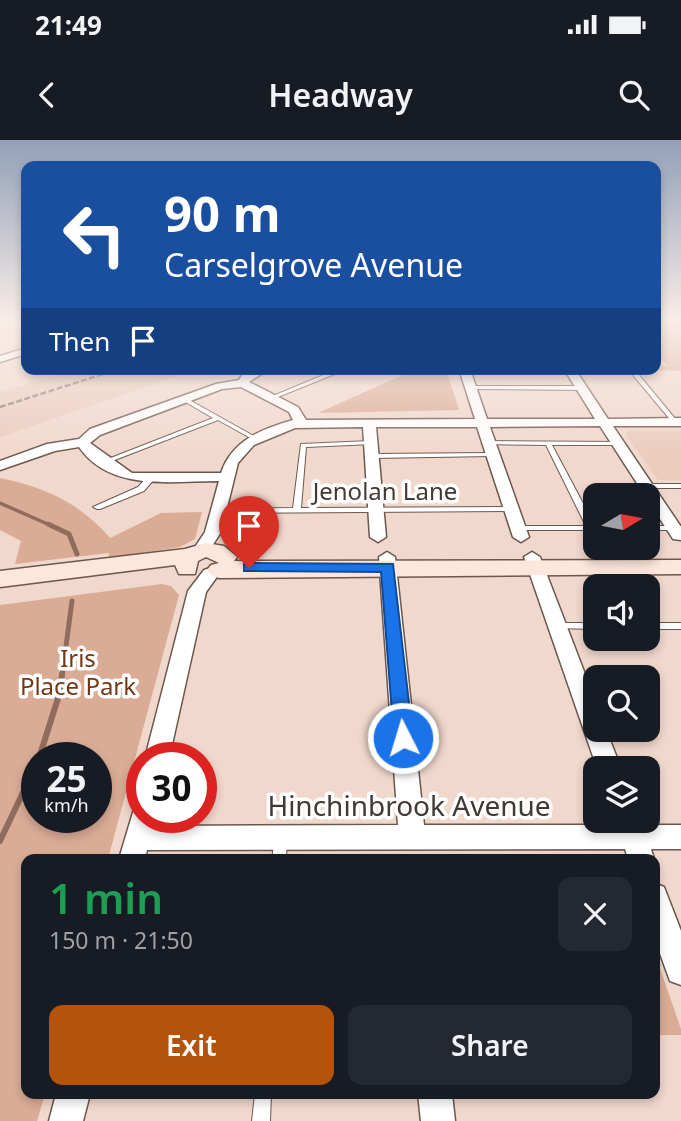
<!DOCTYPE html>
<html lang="en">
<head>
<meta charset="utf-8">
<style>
  :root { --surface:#171b24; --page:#242831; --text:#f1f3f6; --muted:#9ea1a6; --accent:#b45309 }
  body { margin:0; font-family:"Noto Sans",sans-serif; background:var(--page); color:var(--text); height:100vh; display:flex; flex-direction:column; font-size:26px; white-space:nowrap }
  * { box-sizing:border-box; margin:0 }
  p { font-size:23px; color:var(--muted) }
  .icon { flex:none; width:38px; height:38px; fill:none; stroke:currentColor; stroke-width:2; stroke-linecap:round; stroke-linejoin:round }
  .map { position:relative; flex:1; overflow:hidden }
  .side { position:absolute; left:21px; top:714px; width:639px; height:245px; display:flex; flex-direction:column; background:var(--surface); border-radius:14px; box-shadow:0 4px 10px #0003 }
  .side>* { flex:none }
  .banner { position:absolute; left:21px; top:21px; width:640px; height:214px; border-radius:14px; box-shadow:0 4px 10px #0003; background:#1a4fa0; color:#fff; overflow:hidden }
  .needle { width:46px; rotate:80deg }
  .buttons { position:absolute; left:583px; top:343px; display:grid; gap:14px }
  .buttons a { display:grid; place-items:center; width:77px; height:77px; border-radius:14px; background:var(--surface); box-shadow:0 4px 10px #0003; font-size:35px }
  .speed { position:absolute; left:21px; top:602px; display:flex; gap:14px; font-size:35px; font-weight:700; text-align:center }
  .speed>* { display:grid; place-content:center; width:91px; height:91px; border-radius:50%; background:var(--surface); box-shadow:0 4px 10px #0003; line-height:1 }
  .speed small { font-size:18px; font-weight:400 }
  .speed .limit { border:10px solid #d22; background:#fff; color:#111 }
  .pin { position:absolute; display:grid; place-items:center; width:60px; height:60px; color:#fff; margin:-72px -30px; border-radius:50% 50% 50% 0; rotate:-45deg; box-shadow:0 0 7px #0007 }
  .pin .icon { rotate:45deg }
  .me { position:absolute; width:77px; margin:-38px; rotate:355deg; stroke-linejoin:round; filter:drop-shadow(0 0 5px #0008) }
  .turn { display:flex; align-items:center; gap:24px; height:147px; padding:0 28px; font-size:32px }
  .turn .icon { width:91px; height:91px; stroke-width:2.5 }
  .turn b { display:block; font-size:49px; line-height:60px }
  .then { display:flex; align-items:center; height:66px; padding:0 28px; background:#0003; gap:14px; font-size:26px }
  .round { display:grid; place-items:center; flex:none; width:74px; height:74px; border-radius:14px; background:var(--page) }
  .headline { display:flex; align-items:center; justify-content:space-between; height:119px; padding:0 28px }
  h1 { font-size:42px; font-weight:600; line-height:52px; color:#1e9e55 }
  .button { display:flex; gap:14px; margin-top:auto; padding:14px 28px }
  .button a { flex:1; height:80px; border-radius:14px; background:var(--accent); color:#fff; font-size:28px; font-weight:600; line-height:80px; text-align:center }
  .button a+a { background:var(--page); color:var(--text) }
  .status { display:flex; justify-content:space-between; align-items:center; height:49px; padding:0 35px; background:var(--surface); direction:ltr }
  .status svg { height:19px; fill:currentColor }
  header { display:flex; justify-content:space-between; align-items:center; height:91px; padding:0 28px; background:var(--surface); font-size:32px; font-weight:600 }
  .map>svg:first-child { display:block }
</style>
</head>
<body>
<div class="status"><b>21:49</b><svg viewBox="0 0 49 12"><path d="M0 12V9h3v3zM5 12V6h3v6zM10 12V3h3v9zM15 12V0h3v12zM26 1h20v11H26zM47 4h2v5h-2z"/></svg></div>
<header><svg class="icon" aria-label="back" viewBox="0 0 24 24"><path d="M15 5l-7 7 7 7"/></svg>Headway<svg class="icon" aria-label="search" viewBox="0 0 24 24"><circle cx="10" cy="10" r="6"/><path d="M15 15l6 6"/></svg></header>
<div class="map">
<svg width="681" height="981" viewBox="0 0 681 981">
  <rect width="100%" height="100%" fill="#f1d8cd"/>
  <!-- built -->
  <g fill="#ebccbd">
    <path d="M76 229H198L0 297V252Z"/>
    <path d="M631 290H681V340H658L625 294Z"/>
  </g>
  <!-- green -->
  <g fill="#daac96" fill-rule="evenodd">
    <path d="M656 181 681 183V231L635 229 668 226 656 213Z"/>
    <path d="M416 229H446L459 270 318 273Z"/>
    <path d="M0 338C45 347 80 363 110 398L161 373 202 372 195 399 180 407 109 418V413L15 424 21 401 0 390Z"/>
    <path d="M162 444 171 446 179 455 108 719H26V954H45L37 981H0V465ZM37 618H96V677H37Z"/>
    <path d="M392 716H622L623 719H392Z"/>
    <path d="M654 811 681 889V895H655Z"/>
  </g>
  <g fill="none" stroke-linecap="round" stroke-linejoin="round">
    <!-- stream-far2 -->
    <path stroke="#906c5c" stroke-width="3.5" d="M0 363 52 386"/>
    <!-- stream-far1 -->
    <g stroke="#906c5c" stroke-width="5">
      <path d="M48 384 69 394 77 414"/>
      <path d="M62 536 72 461"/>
    </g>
    <!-- stream -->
    <g stroke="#906c5c" stroke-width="6">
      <path d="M39 618 60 552 62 534"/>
      <path d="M0 701 37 623"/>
    </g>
    <!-- lane casing -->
    <g stroke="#6b574d" stroke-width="2">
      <g id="lane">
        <path d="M338 229H347L273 259 268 258Z"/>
        <path d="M628 229H634L677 281V283H673Z"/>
        <path d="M471 246H582L585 248 582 250 469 249 468 248Z"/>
        <path d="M184 257 259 299 254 300 218 280 107 323H103V321L213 278 182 260 181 259Z"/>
        <path d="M371 301 373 302V304L306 307 301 368 510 367 514 369 510 371 218 373 214 371 218 369 293 368 301 304Z"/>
        <path d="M486 301 619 302 620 303 617 305H552L595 386V390H514L513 388 517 386H586L546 305 484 304 483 303Z"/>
        <path d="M491 313 494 315 493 316 372 318 369 316 372 314Z"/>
        <path d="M148 336H151L155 338 144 351 100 369H97L93 367 138 347Z"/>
        <rect x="643" y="344" width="38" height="4"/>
        <rect x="648" y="386" width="33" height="4"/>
        <path d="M557 483H595V489L554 488 552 486 554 484Z"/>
        <rect x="648" y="483" width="33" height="6"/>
        <path d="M281 692 286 694 287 698 286 719H272L275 698 276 694Z"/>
        <path d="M255 954H271L270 981H252Z"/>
      </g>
    </g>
    <!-- street casing -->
    <g stroke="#6b574d" stroke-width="3">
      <g id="street">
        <path d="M26 208V214L0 222V216Z"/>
        <path d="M254 229H269L249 242 298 267 306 280 475 279 459 229H470L487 279H595L564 229H575L608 279 681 278V286H613L681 387V400L673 399 600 286 490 287 529 397 521 402 513 397 477 287H376L386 397 378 402 370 397 363 287 295 288 254 305 238 323 221 392 207 414 201 415 193 410 205 392 219 341C171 341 110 352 79 307L55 311 0 330V321L47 304 79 299 90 289 216 244 239 240 242 235ZM241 247 289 272 293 280C262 289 232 300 221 333H132L90 303 100 295 222 249Z"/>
        <path d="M387 412 395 417 424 685H617L615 681H641L642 685H681V709H651L654 719H628L625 709 147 710 145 719H119L134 669 142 666V677H156L153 686 398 685 379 417Z"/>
        <path d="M532 412 540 417 595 560V590H606L621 628H597L524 417Z"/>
        <path d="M210 428 219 434 206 452 169 618H145L188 451 204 430Z"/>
        <path d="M654 743 664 747 681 791V845L670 841 654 797Z"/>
        <path d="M56 954H90L83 981H49Z"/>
        <path d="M418 954H452L455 981H421Z"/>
      </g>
    </g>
    <!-- secondary casing -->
    <g stroke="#6b574d" stroke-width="3">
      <path id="secondary" d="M206 403 224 406 237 417 234 421 681 420V434L219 438 211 435 207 430 211 425 219 423 206 417 198 421 195 434H179L175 425 0 447V431L185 409Z"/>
    </g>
    <!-- lane -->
    <use href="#lane" fill="#fff" fill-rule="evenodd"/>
    <!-- street -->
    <use href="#street" fill="#fff" fill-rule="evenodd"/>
    <!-- secondary -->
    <use href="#secondary" fill="#fde6db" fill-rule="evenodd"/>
    <!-- rail -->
    <path stroke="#8c7b74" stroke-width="2.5" stroke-dasharray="6 2.5" stroke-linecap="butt" d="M0 267 119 229"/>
  </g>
  <!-- sky -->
  <linearGradient id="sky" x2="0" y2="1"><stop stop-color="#92a0b7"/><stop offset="0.57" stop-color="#f9ede8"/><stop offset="1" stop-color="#f9ede8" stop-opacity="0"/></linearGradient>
  <rect width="681" height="318" fill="url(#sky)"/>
  <!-- route -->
  <path fill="#1a73e8" stroke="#114b97" stroke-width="2" d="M249 423 393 424 413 598 410 603H397L394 598 381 432 244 431V424Z"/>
  <g text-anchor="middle" stroke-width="7" stroke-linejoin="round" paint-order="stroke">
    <!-- street labels -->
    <g font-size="24" fill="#423834" stroke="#fff">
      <text x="385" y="360">Jenolan Lane</text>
    </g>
    <!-- park labels -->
    <g font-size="24" fill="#723715" stroke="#fff">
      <text x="78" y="527">Iris<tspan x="78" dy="28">Place Park</tspan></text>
    </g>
    <!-- near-street labels -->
    <g font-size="28" fill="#423834" stroke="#fff">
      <text x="409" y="676">Hinchinbrook Avenue</text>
    </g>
  </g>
</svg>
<div class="buttons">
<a><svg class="needle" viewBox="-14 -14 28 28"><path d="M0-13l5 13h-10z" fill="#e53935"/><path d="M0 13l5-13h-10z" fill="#9ea1a6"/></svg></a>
<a><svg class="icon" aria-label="sound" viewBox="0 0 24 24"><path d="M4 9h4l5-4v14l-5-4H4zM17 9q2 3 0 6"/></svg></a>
<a><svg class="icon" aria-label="search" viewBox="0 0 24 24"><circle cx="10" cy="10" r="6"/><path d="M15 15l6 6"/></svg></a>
<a><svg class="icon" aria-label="layers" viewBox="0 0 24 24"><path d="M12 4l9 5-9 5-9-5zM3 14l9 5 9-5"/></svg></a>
</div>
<div class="speed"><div>25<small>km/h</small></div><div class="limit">30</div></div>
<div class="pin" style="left:249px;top:428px;background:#d93025"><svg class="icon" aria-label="arrive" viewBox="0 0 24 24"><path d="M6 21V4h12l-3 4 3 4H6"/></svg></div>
<svg class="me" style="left:403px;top:598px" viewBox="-20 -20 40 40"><circle r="17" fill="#1a73e8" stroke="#fff" stroke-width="3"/><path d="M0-11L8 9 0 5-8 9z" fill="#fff"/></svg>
<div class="banner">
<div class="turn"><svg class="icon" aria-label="left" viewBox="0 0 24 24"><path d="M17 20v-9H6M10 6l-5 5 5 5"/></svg><div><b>90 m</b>Carselgrove Avenue</div></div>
<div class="then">Then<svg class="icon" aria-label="arrive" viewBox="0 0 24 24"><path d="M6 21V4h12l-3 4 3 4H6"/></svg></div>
</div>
<section class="side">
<div class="headline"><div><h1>1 min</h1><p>150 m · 21:50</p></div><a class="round"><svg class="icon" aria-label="close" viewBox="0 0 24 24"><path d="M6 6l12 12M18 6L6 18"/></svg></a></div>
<div class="button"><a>Exit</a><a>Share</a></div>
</section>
</div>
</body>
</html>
